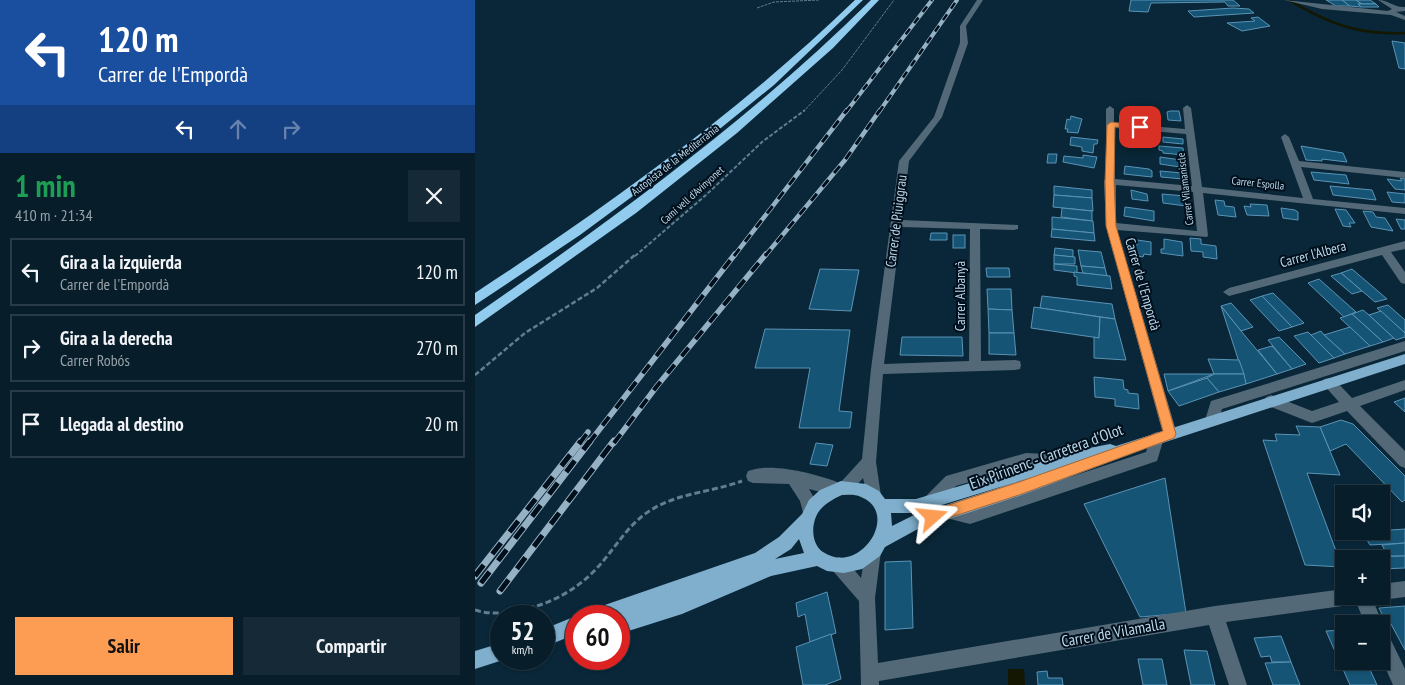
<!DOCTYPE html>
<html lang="es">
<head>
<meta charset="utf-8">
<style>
  :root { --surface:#071d2a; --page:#152a36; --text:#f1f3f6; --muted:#98a2a8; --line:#283b47; --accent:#fc9d53 }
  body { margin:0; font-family:"PT Sans Narrow",sans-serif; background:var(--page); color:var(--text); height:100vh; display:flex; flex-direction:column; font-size:19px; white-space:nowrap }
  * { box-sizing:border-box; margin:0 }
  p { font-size:16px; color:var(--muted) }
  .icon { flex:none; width:28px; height:28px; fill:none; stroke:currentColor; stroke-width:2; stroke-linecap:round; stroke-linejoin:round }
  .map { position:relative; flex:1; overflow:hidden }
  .panel { display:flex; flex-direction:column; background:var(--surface); width:475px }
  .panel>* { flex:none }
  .guide { background:#1a4fa0; color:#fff; overflow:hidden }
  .fabs { position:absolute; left:860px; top:485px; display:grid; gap:10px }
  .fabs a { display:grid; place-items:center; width:55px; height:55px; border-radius:0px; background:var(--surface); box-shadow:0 1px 4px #0004,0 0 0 1px var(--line); font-size:25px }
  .speed { position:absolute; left:15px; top:605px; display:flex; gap:10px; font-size:25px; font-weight:700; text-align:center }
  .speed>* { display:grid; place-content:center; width:65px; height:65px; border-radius:50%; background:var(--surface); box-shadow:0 1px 4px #0004,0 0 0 1px var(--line); line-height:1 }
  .speed small { font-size:12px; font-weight:400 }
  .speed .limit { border:8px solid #d22; background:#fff; color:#111 }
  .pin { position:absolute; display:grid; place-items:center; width:42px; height:42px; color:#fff; margin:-21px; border-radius:10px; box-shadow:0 2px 8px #0006 }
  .me { position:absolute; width:55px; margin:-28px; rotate:72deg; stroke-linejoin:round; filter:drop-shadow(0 0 4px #0008) }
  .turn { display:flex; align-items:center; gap:18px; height:105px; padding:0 15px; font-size:22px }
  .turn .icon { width:65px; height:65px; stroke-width:2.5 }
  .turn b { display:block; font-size:35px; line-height:42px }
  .lanes { display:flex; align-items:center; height:48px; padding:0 15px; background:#0003; justify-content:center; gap:25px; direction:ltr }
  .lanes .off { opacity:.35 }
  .round { display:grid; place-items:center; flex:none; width:52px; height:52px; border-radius:0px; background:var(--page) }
  .summary { display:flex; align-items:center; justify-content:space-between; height:85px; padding:0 15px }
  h1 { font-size:30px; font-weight:700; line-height:38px; color:#1e9e55 }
  .cta { display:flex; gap:10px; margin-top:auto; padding:10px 15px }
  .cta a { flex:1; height:58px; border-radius:0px; background:var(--accent); color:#111; font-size:20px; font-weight:700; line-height:58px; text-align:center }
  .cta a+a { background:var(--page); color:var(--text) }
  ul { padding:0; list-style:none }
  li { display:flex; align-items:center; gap:15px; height:68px; margin:0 10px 8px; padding:0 5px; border:2px solid var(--line); border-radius:0px }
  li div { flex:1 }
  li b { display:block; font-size:19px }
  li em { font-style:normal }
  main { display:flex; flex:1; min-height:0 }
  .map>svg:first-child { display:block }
</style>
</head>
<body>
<main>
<section class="panel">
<div class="guide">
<div class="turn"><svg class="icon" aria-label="left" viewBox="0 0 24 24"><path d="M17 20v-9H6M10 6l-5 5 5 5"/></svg><div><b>120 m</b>Carrer de l'Empordà</div></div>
<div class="lanes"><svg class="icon" aria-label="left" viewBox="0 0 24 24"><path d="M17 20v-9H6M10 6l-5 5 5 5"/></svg><svg class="icon off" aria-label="ahead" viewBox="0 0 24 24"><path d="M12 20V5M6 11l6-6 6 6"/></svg><svg class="icon off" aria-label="right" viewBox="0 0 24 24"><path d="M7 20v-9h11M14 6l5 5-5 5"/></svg></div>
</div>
<div class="summary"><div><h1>1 min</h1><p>410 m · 21:34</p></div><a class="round"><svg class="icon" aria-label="close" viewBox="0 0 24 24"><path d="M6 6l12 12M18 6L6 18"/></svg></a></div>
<ul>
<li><svg class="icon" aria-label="left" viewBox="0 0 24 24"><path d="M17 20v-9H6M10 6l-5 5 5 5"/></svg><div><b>Gira a la izquierda</b><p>Carrer de l'Empordà</p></div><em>120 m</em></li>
<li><svg class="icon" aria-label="right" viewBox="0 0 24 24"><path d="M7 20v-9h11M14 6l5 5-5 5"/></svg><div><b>Gira a la derecha</b><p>Carrer Robós</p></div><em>270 m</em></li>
<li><svg class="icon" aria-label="arrive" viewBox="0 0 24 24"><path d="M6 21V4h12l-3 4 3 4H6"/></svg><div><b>Llegada al destino</b></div><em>20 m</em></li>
</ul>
<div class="cta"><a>Salir</a><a>Compartir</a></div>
</section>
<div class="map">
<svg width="930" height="685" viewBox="0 0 930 685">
  <rect width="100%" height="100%" fill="#092738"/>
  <!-- water -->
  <path fill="#141701" d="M533 669H549L550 685H533Z"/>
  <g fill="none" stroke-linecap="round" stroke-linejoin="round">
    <!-- stream -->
    <path stroke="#141701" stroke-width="2.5" d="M814 0C854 24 883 35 930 33"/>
  </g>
  <!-- building -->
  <g fill="#155475" stroke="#5b93b5">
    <path d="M656 0H758L765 6H753L750 2 676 3 673 12 654 11Z"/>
    <path d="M851 0H867L875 6H861Z"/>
    <path d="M867 0H881L887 4H883L886 7 875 6Z"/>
    <path d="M881 0H895L901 4H887Z"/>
    <path d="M883 4H901L904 7H886Z"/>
    <path d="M758 8 774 9 779 13 719 17 713 11Z"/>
    <path d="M783 17 795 26 767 31 752 23 780 21 776 18Z"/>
    <path d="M917 41 930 43V69L924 68Z"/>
    <path d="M695 111H704L706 121 693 120 692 112Z"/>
    <path d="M652 114 663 115V123L648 121V118H651Z"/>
    <path d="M596 116 607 119 603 133 592 132 593 129H590L592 119 595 120Z"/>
    <path d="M596 137 623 140 622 144H619L618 153 607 151V147L595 145Z"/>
    <path d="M688 137 708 139V144L688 142Z"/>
    <path d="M684 146 708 148 709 155 688 153V151L684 150Z"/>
    <path d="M826 146 868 153 872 162 847 159V161L831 160Z"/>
    <path d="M573 154H582L581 163H572Z"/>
    <path d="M608 155 622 157 619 168 588 162 589 156 608 158Z"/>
    <path d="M685 157 706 160V162L712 163V168L685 164Z"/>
    <path d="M650 166 674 169 677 171V177L649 174Z"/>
    <path d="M685 171 707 173 708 179 686 177Z"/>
    <path d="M836 172 871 175 874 184 839 180Z"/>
    <path d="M925 178 930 179V190L920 189 912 179 927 181Z"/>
    <path d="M579 186 617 190V198L579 195Z"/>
    <path d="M855 186 897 190 901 200 858 195Z"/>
    <path d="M656 190 672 194 673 201 657 199Z"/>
    <path d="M912 192 930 194V203L917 202Z"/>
    <path d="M687 194 710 196 711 206 688 203Z"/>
    <path d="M579 195 617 198 618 211 578 207Z"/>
    <path d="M740 200 749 201 750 206 759 207 761 217 743 215Z"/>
    <path d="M775 204 792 205 794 216 772 215 769 206 776 207Z"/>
    <path d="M650 207 679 211V221L649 216Z"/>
    <path d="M587 208 617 211V221L586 217Z"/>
    <path d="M806 208 820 210 823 212V220L808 218Z"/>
    <path d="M860 209 871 210 880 223H874L876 227 868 226Z"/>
    <path d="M888 211 898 212 901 217 910 218 918 231 896 227Z"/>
    <path d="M577 217 618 221 619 233 577 229Z"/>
    <path d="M921 219 930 220V229H926Z"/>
    <path d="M577 229 619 233 620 241 576 237Z"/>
    <path d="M456 233H472V240H455Z"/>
    <rect x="478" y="235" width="12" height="13"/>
    <path d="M715 238 726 239V244L741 246 742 259 728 257V252L716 251Z"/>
    <path d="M689 239 707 242 708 256 686 253V249H689Z"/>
    <path d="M662 240 676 242V255L669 254 668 257 658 255 659 245H662Z"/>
    <path d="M580 248 598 250V257L579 255Z"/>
    <path d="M603 250 626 252 630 268 606 266Z"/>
    <path d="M579 255 600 257V264H579Z"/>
    <path d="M579 264 602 266V273L579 270Z"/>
    <path d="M606 266 630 268 632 276 608 273Z"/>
    <path d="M511 268H534L535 277H512Z"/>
    <path d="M345 269 384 270 376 311 334 309Z"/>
    <path d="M877 269 912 299 900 302 866 273Z"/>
    <path d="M599 272 635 276 637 289 602 285V277L599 276Z"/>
    <path d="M866 273 887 291 877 294 856 276Z"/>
    <path d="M844 279 881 312 869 317 833 283Z"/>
    <path d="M512 289H536L537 310 513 309Z"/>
    <path d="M798 293 829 323 817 327 787 296Z"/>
    <path d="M567 296 637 304 640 319 565 308Z"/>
    <path d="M787 296 817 327 804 331 775 300Z"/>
    <path d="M756 303 778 327 766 331 746 306Z"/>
    <path d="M913 305 930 320V333L902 308Z"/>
    <path d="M746 306 766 331 802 374 771 384Z"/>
    <path d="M559 307 625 317 624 338 556 328Z"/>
    <path d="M513 309 537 310 539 333H514Z"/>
    <path d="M888 310 894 315 919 338 908 342 877 314Z"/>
    <path d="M906 311 930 333V337L921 340 894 315Z"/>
    <path d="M877 314 908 342 895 346 865 318Z"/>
    <path d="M625 317 640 319 651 360 619 358V337L624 338Z"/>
    <path d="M875 327 895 346 870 354 849 335Z"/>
    <path d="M290 329 375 330 364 411 377 412 375 428H324L335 368H280Z"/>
    <path d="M846 331 849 335 870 354 859 358 836 335Z"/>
    <path d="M833 332 859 358 844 363 819 336Z"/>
    <path d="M514 333H539L541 355 514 354Z"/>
    <path d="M427 337H487L488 356 425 355Z"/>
    <path d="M804 337 831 364 817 369 793 340Z"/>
    <path d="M797 346 817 369 802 374 783 350Z"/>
    <path d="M733 359 764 360 769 374H739Z"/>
    <path d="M689 374H739L693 391Z"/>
    <path d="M739 374H769L771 384 744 392 732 378Z"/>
    <path d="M619 377 648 380 649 389 653 390V393L663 394 664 409 640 406V399L620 397Z"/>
    <path d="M732 378 744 392 704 406 693 391Z"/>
    <path d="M930 398V412L919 402Z"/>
    <path d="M866 420 878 424 930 476V500L927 502 871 444 855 451 845 427Z"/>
    <path d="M821 426 845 427 865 475 832 473 867 567 830 565 788 440 802 441 800 434 825 435Z"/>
    <path d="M341 443 358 445 352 466 335 464Z"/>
    <path d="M690 478 711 613 665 617 609 504Z"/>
    <path d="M930 529V543L895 545 887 532Z"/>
    <path d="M930 543V556H913L907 545Z"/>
    <path d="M930 556V568L906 569V559L896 557Z"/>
    <path d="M436 561 438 628 410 630V562Z"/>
    <path d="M352 592 361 633 335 642 330 614 323 617 321 603Z"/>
    <path d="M930 606V650L916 624H912L904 608Z"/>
    <path d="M869 630V661H891L902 685H875L851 631Z"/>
    <path d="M356 634 366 679 350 685H328L321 647Z"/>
    <path d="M806 636 816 662H797L795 656 786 657 779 638Z"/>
    <path d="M709 650 732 651 740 685H716Z"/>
    <path d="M663 659H687L692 685H668Z"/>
    <path d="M816 662 825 685H798L790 663Z"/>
    <path d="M572 671 573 678H587L588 685H563L562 672Z"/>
  </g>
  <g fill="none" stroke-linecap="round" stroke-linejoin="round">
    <!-- path-far3 -->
    <g stroke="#617e90" stroke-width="1" stroke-dasharray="3 1" stroke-linecap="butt">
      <path d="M282 8 299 2 344 0"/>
      <path d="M328 112 367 70 419 0"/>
    </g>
    <!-- path-far2 -->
    <path stroke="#617e90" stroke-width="2" stroke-dasharray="4 2" stroke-linecap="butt" d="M160 256 231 195 287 142 330 110"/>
    <!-- path-far1 -->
    <path stroke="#617e90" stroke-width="2.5" stroke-dasharray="5 2.5" stroke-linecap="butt" d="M0 375 50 333 122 288 161 254"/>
    <!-- path -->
    <path stroke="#617e90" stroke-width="3" stroke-dasharray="6 3" stroke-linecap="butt" d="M0 610C15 615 30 613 45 610 79 604 108 586 129 560 144 542 156 522 176 510 203 493 237 492 267 481"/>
    <!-- minor -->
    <g fill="#536978" fill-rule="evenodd">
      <path d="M502 0H508L491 26 493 43 467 117 434 161 427 220 543 225V229L539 230 505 229 506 361 540 360 545 361 546 365 545 369 540 370 408 374 401 462 406 496 403 501 398 503 393 501 388 478 375 493 370 495 366 494 361 496 334 489C339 497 344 507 339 516L334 518 329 516 325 501 314 484 278 483 273 481 271 476 273 471C297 462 341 474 365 483L387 459 396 369 424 161 459 117 485 43V26ZM426 227 495 229 494 361 409 364Z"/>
      <path d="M809 0 913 11 917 9 903 0C913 0 920 8 930 7V11L921 12 930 16V20L916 15 847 9Z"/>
      <path d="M712 105 716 108 727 187 828 198 806 137 810 134 814 137 824 161 930 172V178L826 167 838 199 930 208V214L728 193 733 235 732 237 642 230 702 434 700 438 695 440 690 438 688 434 631 226 629 181 631 179V109L635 106 639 109V123L710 129 708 108ZM640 128 711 134 717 186 640 179ZM641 185 718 192 722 231 641 223Z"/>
      <path d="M930 241V249L916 252 930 272V284L926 283 907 255 754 296 748 292 754 288Z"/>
      <path d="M930 341V351L747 409 742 424 737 426 732 424 730 420 736 401Z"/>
      <path d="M854 378 859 379 877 398 930 380V390L885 406 930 451V468L925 466 872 411 837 423 791 405 789 401 791 397 796 395 837 411 864 402 847 383 849 379Z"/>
      <path d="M682 432 687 434 689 438 682 461 495 524 467 517 464 512 467 507 472 505 495 510 671 452 677 434Z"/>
      <path d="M551 453 588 455 593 457 595 462 593 467 588 469 551 465 481 486 460 507 455 509 450 507 447 502 450 497 471 476Z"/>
      <path d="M398 543 404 545 406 551 400 598 403 663 740 606 869 589V596H896L908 624 906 628V624H890L882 604 751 622 772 685H754L734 625 404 681V685H386L384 601 358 571 356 565 358 559 364 557 370 559 386 578 392 545Z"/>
      <path d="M930 581V597L906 600 900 598 899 596H906V584Z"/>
      <path d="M906 629 912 632 930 669V685H918L906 658Z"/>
    </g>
    <!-- major -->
    <g fill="#80afcd" fill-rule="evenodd">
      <path d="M930 354V364L669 449 544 496 441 530 410 547 405 556 387 569 369 573 352 571 342 566 296 576 207 614 144 634V616H115L118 610 124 607 280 553 304 537 327 514 334 500 345 490 366 481 391 484 404 491 410 499H441L609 449 635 444 641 446ZM554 478 437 516 417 526 416 513H441ZM367 495C373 495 380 494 386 497 426 513 385 577 348 552 335 543 336 521 345 510 351 503 358 499 367 495ZM324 539 329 553 300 559 316 549Z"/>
      <path d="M101 616V634L69 647V629Z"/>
      <path d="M26 643V659H31L0 669V651Z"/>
    </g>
    <!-- highway -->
    <g fill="#91cbee" fill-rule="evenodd">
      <path d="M380 0H388L299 85 204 162 105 235 0 305V293C134 205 264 112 380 0Z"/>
      <path d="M396 0H404L358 48 262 133 161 213 0 327V315C139 218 275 120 396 0Z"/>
    </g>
    <!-- rail-far3 casing -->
    <g stroke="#95b1c3" stroke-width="4">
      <g id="rail-far3">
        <path d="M371 112 457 0"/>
        <path d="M404 112 482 0"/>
      </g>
    </g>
    <!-- rail-far2 casing -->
    <g stroke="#95b1c3" stroke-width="4.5">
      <g id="rail-far2">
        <path d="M259 256 372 110"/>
        <path d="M290 256 370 160 405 110"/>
      </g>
    </g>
    <!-- rail-far1 casing -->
    <g stroke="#95b1c3" stroke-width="5.5">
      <g id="rail-far1">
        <path d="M105 443 113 432"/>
        <path d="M114 443 260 254"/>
        <path d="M139 443 182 386 291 254"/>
      </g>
    </g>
    <!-- rail casing -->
    <g stroke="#95b1c3" stroke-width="7">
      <g id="rail">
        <path d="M0 576 106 441"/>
        <path d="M6 583 115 441"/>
        <path d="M25 591 139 441"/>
      </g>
    </g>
    <!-- rail-far3 -->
    <use href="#rail-far3" stroke="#000f1c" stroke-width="2.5" stroke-dasharray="7" stroke-linecap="butt"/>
    <!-- rail-far2 -->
    <use href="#rail-far2" stroke="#000f1c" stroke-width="3" stroke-dasharray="9" stroke-linecap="butt"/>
    <!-- rail-far1 -->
    <use href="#rail-far1" stroke="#000f1c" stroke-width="4" stroke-dasharray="11" stroke-linecap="butt"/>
    <!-- rail -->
    <use href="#rail" stroke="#000f1c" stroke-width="5" stroke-dasharray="14" stroke-linecap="butt"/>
  </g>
  <!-- route -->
  <path fill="#fc9d53" stroke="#a46636" d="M636 122 665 125 669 127 665 130 640 127 639 181 641 226 701 434 699 438 544 495 458 523 453 522 451 517 453 512 458 510 544 482 688 431 631 226 630 181 632 125Z"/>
  <g text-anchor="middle" stroke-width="4" stroke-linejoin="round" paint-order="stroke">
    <!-- far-street labels -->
    <g font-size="11" fill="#bbd7e9" stroke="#000f1c">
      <text transform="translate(200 160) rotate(-38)" y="4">Autopista de la Mediterrània</text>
      <text transform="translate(783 183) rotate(6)" y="4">Carrer Espolla</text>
      <text transform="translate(710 189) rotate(-97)" y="4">Carrer Vilamaniscle</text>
      <text transform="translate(217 195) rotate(-42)" y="4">Camí vell d'Avinyonet</text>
    </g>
    <!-- street labels -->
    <g font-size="14" fill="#bbd7e9" stroke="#000f1c">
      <text transform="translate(421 221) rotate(-83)" y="5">Carrer de Piuiggrau</text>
      <text transform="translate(838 254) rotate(-15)" y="5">Carrer l'Albera</text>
      <text transform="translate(668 284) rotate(74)" y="5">Carrer de l'Empordà</text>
      <text transform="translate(485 296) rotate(-90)" y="5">Carrer Albanyà</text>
    </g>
    <!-- near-street labels -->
    <g font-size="16" fill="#bbd7e9" stroke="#000f1c">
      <text transform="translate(571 456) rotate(-20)" y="6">Eix Pirinenc - Carretera d'Olot</text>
      <text transform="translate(638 632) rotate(-10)" y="6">Carrer de Vilamalla</text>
    </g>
  </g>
</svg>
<div class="fabs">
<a><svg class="icon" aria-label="sound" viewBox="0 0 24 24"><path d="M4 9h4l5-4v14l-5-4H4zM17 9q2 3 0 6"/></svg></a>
<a>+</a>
<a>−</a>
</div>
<div class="speed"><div>52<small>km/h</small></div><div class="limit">60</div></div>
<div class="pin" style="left:665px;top:127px;background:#d93025"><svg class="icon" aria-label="arrive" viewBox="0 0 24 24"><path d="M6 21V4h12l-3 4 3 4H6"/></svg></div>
<svg class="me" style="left:458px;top:517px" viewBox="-20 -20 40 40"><path d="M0-17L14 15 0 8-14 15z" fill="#fc9d53" stroke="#fff" stroke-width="4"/></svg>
</div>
</main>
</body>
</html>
